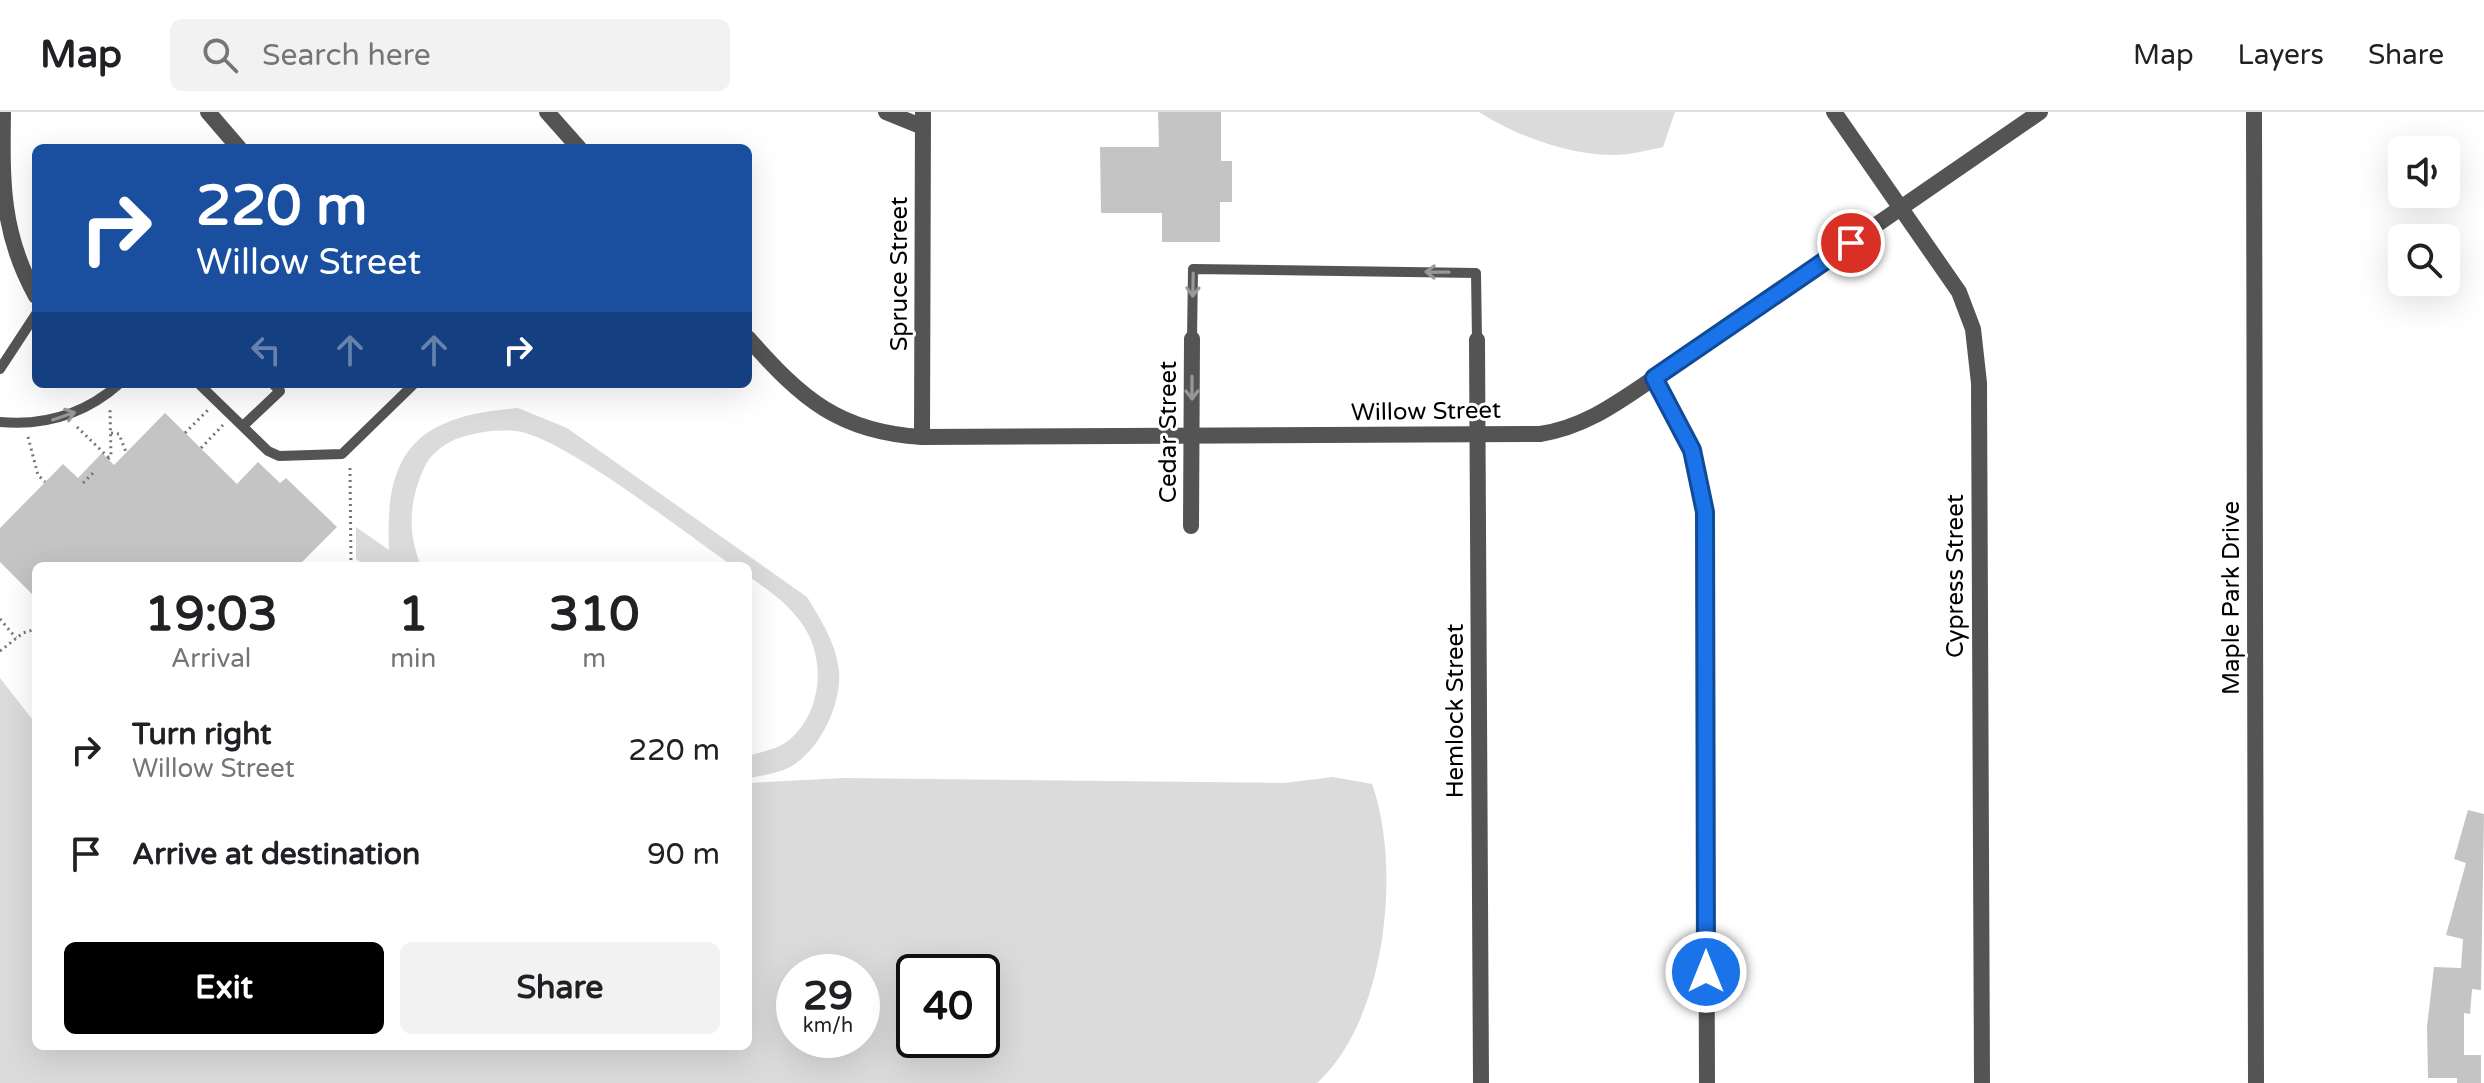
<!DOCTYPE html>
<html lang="en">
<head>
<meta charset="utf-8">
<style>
  :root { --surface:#fff; --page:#f2f2f2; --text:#202124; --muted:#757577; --line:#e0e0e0; --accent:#000 }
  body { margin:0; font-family:"Varela Round",sans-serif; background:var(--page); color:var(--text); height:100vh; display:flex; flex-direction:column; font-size:30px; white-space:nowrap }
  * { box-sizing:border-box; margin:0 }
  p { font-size:26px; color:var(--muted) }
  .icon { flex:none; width:44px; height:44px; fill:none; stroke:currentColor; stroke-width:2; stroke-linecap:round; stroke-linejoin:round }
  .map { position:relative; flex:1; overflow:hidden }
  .side { position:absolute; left:32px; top:450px; width:720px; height:488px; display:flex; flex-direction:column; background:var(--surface); border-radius:12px; box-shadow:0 8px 32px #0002 }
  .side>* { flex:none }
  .top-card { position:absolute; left:32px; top:32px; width:720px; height:244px; border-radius:12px; box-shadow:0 8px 32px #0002; background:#1a4fa0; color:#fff; overflow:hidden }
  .tools { position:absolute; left:2388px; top:24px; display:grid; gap:16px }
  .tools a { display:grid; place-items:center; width:72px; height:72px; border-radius:12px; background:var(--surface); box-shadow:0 8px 32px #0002; font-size:40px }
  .speed { position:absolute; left:776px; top:842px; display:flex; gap:16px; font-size:40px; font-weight:700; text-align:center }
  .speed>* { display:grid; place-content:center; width:104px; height:104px; border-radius:50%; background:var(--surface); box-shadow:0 8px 32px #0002; line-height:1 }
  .speed small { font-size:20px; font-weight:400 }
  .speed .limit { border:4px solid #111; border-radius:12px; background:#fff; color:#111 }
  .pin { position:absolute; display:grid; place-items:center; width:68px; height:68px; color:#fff; margin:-34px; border:4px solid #fff; border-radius:50%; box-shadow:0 2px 8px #0007 }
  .me { position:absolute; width:88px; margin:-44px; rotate:0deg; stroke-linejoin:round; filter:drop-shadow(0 0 6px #0008) }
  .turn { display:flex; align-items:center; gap:28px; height:168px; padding:0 32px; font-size:36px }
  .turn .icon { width:104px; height:104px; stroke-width:2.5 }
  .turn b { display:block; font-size:56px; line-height:68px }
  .lanes { display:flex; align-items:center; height:76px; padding:0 32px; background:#0003; justify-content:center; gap:40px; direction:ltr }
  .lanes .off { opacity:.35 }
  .eta { display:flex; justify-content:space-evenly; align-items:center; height:136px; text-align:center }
  .eta b { font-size:48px; font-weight:800; line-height:56px }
  .action { display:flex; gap:16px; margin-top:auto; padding:16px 32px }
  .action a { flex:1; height:92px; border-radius:12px; background:var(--accent); color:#fff; font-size:32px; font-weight:800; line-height:92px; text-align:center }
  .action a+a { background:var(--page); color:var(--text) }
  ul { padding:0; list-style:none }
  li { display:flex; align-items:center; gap:24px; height:104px; padding:0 32px }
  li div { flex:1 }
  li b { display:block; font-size:30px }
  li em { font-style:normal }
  header { display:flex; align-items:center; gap:48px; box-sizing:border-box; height:112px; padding:0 40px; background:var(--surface); border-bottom:2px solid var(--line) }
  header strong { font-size:38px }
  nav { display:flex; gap:44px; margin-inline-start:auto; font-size:28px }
  .search { width:560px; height:72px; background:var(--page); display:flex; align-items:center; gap:20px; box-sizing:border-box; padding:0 28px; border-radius:12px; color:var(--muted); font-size:30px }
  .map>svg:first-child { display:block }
</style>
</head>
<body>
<header>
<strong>Map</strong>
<div class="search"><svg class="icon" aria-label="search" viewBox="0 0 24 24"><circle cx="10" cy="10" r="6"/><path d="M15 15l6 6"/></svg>Search here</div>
<nav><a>Map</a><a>Layers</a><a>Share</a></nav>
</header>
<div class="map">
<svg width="2484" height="971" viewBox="0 0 2484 971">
  <rect width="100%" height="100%" fill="#fff"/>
  <!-- green -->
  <g fill="#dbdbdb" fill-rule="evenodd">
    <path d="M1479 0H1675L1663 35C1648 38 1630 43 1614 43 1570 43 1516 24 1479 0Z"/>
    <path d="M518 296 567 316 807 485C821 508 836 531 839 559 842 591 820 639 790 655 779 661 761 664 748 666V644C760 640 779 637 789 628 823 600 827 544 800 509 786 490 767 477 748 464V454H733C687 423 564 325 516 319 496 317 475 320 456 327 444 332 430 343 425 354 409 388 407 420 421 454H366L356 447V415L389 438C384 336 419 304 518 296Z"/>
    <path d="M0 566 36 612V934H748V671L843 666 1284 671 1333 665 1372 672C1402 756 1386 909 1317 971H0ZM794 860H862V928H794ZM914 860H982V928H914Z"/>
  </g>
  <!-- building -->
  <g fill="#c4c4c4">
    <path d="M1158 0H1221V49H1232V90H1220V130H1162V101H1101L1100 35H1159Z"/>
    <path d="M165 301 237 372 258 350 280 371 286 366 337 415 298 454H36V486L0 450V416L63 352 78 366 102 341 114 353Z"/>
    <path d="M2468 698 2484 702 2481 878 2472 877 2470 902 2464 901V943H2481V971H2457V966H2428L2427 915 2434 855 2461 856 2463 827 2446 823 2466 751 2454 747Z"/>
  </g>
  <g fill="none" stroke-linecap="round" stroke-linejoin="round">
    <!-- path -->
    <g stroke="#767676" stroke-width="3" stroke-dasharray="2 4" stroke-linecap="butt">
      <path d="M77 315 109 346"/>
      <path d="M111 321 119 322 126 340"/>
      <path d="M185 321 208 298"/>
      <path d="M28 325 38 363 45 370"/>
      <path d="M201 336 223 313"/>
      <path d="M108 347 111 344 110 298"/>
      <path d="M350 356 351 454"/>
      <path d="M83 371 94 360"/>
      <path d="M0 507 16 526"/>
      <path d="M0 539 23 521 36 517"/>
    </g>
    <!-- service -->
    <g stroke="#545454" stroke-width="10">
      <path d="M1192 227 1193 157 1476 161 1477 228"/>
      <path d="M0 257 36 202"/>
      <path d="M199 272 268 339 279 344 342 342 414 272"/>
      <path d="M0 310C45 314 85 302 119 272"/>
      <path d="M243 314 280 279 273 272"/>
    </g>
    <!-- minor -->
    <g stroke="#545454" stroke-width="16">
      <path d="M3 0C2 70 1 121 36 184"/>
      <path d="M208 0 239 36"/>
      <path d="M886 0 923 15"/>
      <path d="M1834 0 1959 180 1973 217 1979 271 1982 971"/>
      <path d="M2254 0 2256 971"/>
      <path d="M1477 228 1481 971"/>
      <path d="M1654 266 2040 0"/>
      <path d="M922 325 923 0"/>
      <path d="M1191 414 1192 227"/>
    </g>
    <!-- tertiary -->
    <g stroke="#545454" stroke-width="16">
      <path d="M547 0 579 36"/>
      <path d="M748 226C802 287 839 320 922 325L1540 322C1585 315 1617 291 1654 266L1692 338 1705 400 1707 971"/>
    </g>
  </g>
  <!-- one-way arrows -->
  <defs><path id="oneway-shaft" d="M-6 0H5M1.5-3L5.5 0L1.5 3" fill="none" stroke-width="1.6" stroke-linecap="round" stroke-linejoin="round" transform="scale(2)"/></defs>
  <g stroke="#989898">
    <use href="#oneway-shaft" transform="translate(1437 160) rotate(-179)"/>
    <use href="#oneway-shaft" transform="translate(1193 173) rotate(91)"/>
    <use href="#oneway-shaft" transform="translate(1192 276) rotate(90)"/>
    <use href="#oneway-shaft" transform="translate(64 304) rotate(-19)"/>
  </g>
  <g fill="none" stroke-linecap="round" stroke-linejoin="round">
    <!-- route casing -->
    <g stroke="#114b97" stroke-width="20">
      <path id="route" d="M1706 860 1705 400 1692 338 1654 266 1851 131"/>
    </g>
    <!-- route -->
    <use href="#route" stroke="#1a73e8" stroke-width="14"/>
  </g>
  <g text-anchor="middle" stroke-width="6" stroke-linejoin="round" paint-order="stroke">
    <!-- street labels -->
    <g font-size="24" fill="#000" stroke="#fff">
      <text transform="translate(899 162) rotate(-90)" y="8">Spruce Street</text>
      <text transform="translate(1426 299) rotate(-1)" y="8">Willow Street</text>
      <text transform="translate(1168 320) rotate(-90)" y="8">Cedar Street</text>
      <text transform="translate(1955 464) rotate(-90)" y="8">Cypress Street</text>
      <text transform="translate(2231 486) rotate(-90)" y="8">Maple Park Drive</text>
      <text transform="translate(1455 599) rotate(-90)" y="8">Hemlock Street</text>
    </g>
  </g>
</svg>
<div class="tools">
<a><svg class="icon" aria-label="sound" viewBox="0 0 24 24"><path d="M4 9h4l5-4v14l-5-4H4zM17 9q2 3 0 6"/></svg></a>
<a><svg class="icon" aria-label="search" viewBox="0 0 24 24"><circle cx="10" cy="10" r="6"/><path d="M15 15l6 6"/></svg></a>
</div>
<div class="speed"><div>29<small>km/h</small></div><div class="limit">40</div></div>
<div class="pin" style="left:1851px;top:131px;background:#d93025"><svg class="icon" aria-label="arrive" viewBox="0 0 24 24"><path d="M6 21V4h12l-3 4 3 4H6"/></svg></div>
<svg class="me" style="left:1706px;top:860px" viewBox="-20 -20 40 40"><circle r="17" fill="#1a73e8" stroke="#fff" stroke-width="3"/><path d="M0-11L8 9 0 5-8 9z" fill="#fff"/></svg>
<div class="top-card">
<div class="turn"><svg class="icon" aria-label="right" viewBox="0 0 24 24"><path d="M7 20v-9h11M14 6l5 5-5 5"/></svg><div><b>220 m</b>Willow Street</div></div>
<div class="lanes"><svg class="icon off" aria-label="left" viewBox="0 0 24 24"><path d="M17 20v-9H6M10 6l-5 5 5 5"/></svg><svg class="icon off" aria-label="ahead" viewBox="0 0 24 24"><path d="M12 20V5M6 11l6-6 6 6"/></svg><svg class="icon off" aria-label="ahead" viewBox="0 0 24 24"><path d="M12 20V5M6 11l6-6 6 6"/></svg><svg class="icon" aria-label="right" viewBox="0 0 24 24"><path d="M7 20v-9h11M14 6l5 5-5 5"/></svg></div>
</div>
<section class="side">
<div class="eta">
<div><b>19:03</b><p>Arrival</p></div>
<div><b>1</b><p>min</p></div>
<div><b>310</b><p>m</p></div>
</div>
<ul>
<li><svg class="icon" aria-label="right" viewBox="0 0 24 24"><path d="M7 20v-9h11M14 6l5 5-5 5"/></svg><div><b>Turn right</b><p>Willow Street</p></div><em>220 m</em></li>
<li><svg class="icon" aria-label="arrive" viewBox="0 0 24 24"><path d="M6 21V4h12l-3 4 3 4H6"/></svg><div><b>Arrive at destination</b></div><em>90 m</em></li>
</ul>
<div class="action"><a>Exit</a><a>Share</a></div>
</section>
</div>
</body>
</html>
